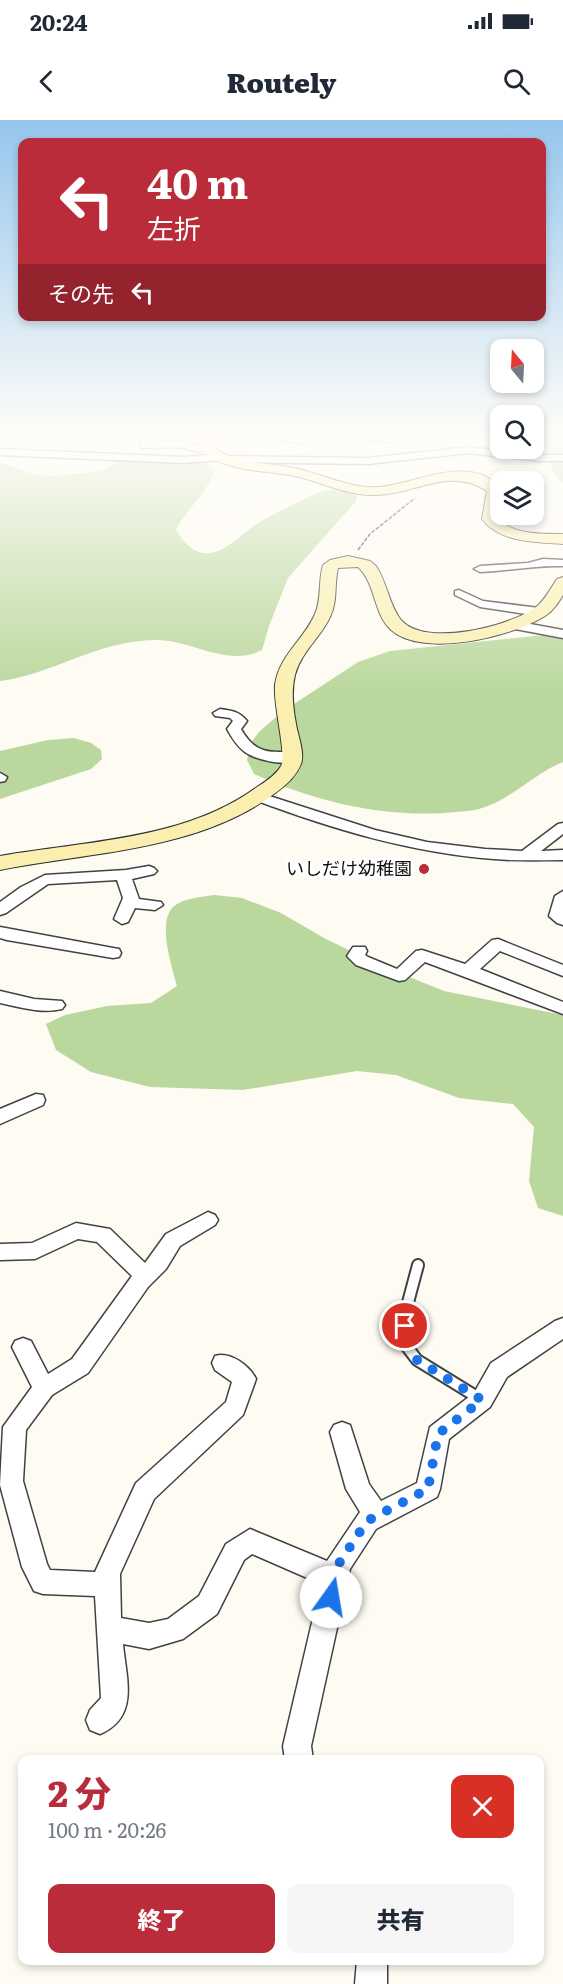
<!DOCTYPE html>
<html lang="ja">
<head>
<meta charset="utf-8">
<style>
  :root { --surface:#fff; --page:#f6f6f7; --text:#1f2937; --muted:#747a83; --accent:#ba2c3a }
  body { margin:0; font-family:Literata,"Noto Sans JP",serif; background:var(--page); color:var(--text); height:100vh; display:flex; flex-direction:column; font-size:22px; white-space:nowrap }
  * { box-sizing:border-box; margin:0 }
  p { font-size:20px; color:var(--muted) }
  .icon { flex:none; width:33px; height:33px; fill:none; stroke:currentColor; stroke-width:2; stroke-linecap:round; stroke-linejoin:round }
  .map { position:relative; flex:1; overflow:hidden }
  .side { position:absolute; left:18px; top:1635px; width:526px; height:210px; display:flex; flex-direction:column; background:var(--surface); border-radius:12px; box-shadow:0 3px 9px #0003 }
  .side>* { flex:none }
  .banner { position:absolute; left:18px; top:18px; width:528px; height:183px; border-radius:12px; box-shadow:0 3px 9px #0003; background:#ba2c3a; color:#fff; overflow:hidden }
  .needle { width:39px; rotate:342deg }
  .fabs { position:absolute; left:490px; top:219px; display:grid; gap:12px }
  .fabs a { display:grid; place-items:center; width:54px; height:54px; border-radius:12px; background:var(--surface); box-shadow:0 3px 9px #0003; font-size:30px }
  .pin { position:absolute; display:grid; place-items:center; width:51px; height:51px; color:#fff; margin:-26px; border:3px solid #fff; border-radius:50%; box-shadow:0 2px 6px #0007 }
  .me { position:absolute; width:66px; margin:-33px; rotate:13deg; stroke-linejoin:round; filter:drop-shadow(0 0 4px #0008) }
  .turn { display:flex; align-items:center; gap:21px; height:126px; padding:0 30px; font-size:27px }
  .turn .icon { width:78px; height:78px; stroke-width:2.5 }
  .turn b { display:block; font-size:42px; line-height:51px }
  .then { display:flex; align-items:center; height:57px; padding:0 30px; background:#0003; gap:12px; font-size:22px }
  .round { display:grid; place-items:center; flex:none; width:63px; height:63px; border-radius:12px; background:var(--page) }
  .overview { display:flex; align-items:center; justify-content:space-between; height:102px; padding:0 30px }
  h1 { font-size:36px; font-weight:800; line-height:45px; color:var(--accent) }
  .action { display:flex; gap:12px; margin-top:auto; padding:12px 30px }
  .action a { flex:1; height:69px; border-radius:12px; background:var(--accent); color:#fff; font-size:24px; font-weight:800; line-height:69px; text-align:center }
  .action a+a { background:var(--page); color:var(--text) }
  .status { display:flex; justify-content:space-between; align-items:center; height:42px; padding:0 30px; background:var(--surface); direction:ltr }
  .status svg { height:16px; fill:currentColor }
  header { display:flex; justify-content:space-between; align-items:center; height:78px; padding:0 30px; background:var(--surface); font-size:27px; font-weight:800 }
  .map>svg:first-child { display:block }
</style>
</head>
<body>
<div class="status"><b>20:24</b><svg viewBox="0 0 49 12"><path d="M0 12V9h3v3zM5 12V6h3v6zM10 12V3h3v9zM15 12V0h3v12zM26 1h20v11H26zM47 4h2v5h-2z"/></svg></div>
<header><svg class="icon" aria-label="back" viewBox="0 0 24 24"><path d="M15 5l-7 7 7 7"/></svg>Routely<svg class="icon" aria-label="search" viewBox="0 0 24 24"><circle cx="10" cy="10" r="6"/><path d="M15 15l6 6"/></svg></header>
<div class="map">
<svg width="563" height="1864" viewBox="0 0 563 1864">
  <rect width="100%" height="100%" fill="#fefbf2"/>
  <!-- forest -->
  <g fill="#bad89d">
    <path d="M563 318V364C552 352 547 340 549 323L553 319Z"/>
    <path d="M146 333C171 334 194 334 215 349 209 372 186 389 176 410 182 420 191 431 203 433 221 436 238 417 251 408 266 397 281 391 296 383 319 371 331 366 357 372L356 381 288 458 269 506 262 530C227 548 191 519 155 520 96 521 54 554 0 561V342L35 355 56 356 101 351 131 335Z"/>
    <path d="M563 513V642C533 654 510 681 479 689 472 691 463 691 456 692 387 699 316 682 254 654L247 640 250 624 260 611 282 592 358 542 390 531Z"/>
    <path d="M74 618 91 623 101 630 102 639 91 649 0 679V631L48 620Z"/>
    <path d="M214 775 242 778 281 793 324 818 375 843 444 871 563 895V1096L538 1088 529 1061 534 1007 513 984 459 978 396 955 357 951 243 970 150 967 91 952 56 930 46 904 65 895 107 886 151 883 177 866C172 847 157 803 173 787 183 778 202 777 214 775Z"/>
  </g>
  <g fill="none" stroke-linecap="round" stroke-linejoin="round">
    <!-- lane casing -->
    <g stroke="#424242" stroke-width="14">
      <path id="lane" d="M418 1145 406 1190 404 1223 417 1240 482 1280"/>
    </g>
    <!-- street casing -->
    <g stroke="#424242" stroke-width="3">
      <g id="street">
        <path d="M78 313H88L82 317Z"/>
        <path d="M151 313H162L149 323 180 321 197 326 208 325 213 328 197 332 180 327 142 328 139 322Z"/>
        <path d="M249 313H272L307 321 302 324Z"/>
        <path d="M332 313C349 313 383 310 396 319L391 322 337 316Z"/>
        <path d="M468 327 540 335H563V341H540L468 333 368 344 225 342 221 340 183 343 0 335V329L183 337 220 334 224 336 368 338Z"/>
        <path d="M543 439 563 440V446C537 445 507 451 480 452L474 449 480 446 528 443Z"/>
        <path d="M459 470 483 481 539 488 545 492 539 496 480 487 455 475V471Z"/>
        <path d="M514 501 563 510V518L510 508V502Z"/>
        <path d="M220 589C232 591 239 591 247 601L241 609C262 646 284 623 300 638 289 648 256 640 245 632 237 626 232 618 227 609L233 601 230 598 215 596 213 593Z"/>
        <path d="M0 653 7 657 5 661 0 662Z"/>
        <path d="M260 673 375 710 427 722 485 729 522 731 558 704 563 703V714L541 731 563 730V740C540 740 517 741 494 739 412 733 332 709 255 680L253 677 255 674Z"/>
        <path d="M149 746 154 748 157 751 154 754 132 759 139 779 161 782 163 785 155 790 135 788 128 802 122 804 114 799 123 778 117 760 48 764 6 793 0 795V782L21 767 45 755 126 750Z"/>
        <path d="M563 771V805L557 803 549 796 555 776Z"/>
        <path d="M0 807 113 828 119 829 121 833 119 837 113 838 7 820 0 818Z"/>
        <path d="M498 819 563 845V856L500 831 480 849 563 882V894L425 842 405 860 399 861 356 845 347 836 353 827H365L367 831 365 835 368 837 397 849 416 831 422 830 465 844 492 820Z"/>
        <path d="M0 871 34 879 62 881 65 885 62 889C41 894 20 887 0 883Z"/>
        <path d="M36 974 43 975 45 980 43 985 0 1004V989Z"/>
        <path d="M208 1092 215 1095 218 1100 215 1105 180 1126 166 1149 148 1167 88 1253 52 1275 26 1310 23 1361 47 1444 50 1450 95 1452 136 1363 226 1282 232 1262 215 1250 212 1243 215 1236C230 1231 250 1246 256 1259L243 1295 154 1379 120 1454 121 1498 149 1503 168 1499 199 1476 226 1424 250 1409 327 1441 360 1392 346 1369 330 1312 334 1305 342 1302 350 1305 369 1364 381 1381 417 1363 430 1307 474 1273 491 1243 555 1201 563 1198V1219L507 1257 490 1287 449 1319 440 1369 437 1377 376 1409 350 1449 311 1626 313 1640H285L283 1626 321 1464 252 1434 244 1440 217 1494 183 1519 149 1529 123 1524C126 1558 140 1597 100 1614L90 1610 86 1600 90 1590 101 1578 95 1476 43 1474 34 1471 22 1447 0 1365 3 1307 32 1267 12 1227 15 1221 23 1218 31 1221 48 1254 72 1239 132 1156 97 1122 78 1119 35 1139 0 1140V1124L32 1123 76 1103 110 1109 145 1143 166 1114Z"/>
        <path d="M357 1840H387V1864H355Z"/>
      </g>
    </g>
    <!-- secondary casing -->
    <g stroke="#313131" stroke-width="2">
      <g id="secondary">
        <path d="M199 313H213L212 325C219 332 226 336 236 339 255 344 275 344 294 348 322 354 350 369 379 367 417 364 470 332 501 369L497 398C514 415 541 414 563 414V424C536 422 500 423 482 399L487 371C448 346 416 375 375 375 347 376 322 362 295 356 269 351 242 352 218 341 209 338 203 331 197 323Z"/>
        <path d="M348 436 370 441 376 446C387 462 389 485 401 500 425 528 509 506 535 488 545 480 550 469 557 459L563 457V475C558 483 553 491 545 496 512 517 421 539 390 509 373 492 376 464 358 447L338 448C334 464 338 481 330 497 321 517 301 532 295 555 291 571 293 588 296 604 298 616 305 633 301 644 296 657 284 667 274 674 197 731 90 732 0 750V736C85 721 185 720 257 667 265 662 276 655 281 646 287 634 273 585 275 565 279 535 304 520 315 494 322 478 318 461 323 445L330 440Z"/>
      </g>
    </g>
    <!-- path -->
    <path stroke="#313131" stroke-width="1.5" stroke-dasharray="4 1.5" stroke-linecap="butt" d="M358 430 370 414 415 378"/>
    <!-- lane -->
    <use href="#lane" stroke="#fff" stroke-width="10"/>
    <!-- street -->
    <use href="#street" fill="#fff" fill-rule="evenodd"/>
    <!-- secondary -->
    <use href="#secondary" fill="#fbefb0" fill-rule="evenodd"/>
  </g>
  <!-- sky -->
  <linearGradient id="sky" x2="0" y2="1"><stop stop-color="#95c6ed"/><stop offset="0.55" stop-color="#fffdf9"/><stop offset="1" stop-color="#fffdf9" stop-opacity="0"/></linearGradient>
  <rect width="563" height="574" fill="url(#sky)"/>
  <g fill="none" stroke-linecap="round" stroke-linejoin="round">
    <!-- route -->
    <path stroke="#1a73e8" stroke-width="10" stroke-dasharray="0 18" d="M331 1477 338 1445 367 1401 428 1369 438 1314 482 1280 417 1240 404 1222 405 1206"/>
  </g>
  <!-- markers -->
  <circle fill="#ba2c3a" stroke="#fff" stroke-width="2" cx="424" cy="749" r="6"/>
  <g text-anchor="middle" stroke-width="6" stroke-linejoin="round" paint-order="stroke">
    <!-- poi labels -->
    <g font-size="18" fill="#0f0f0f" stroke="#fff" text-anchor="end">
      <text x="412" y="755">いしだけ幼稚園</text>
    </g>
  </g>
</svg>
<div class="fabs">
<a><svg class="needle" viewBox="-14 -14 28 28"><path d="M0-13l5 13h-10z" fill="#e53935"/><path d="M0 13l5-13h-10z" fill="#747a83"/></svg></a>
<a><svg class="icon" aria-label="search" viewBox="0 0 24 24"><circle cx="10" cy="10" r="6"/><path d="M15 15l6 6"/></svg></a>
<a><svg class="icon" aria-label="layers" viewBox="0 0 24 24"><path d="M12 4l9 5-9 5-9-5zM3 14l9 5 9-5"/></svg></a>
</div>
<div class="pin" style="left:405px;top:1206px;background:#d93025"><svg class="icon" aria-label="arrive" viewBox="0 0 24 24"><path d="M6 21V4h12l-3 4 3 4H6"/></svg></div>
<svg class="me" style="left:331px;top:1477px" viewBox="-20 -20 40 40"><circle r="19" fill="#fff"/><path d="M0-13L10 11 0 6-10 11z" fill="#1a73e8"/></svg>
<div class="banner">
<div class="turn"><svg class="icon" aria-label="left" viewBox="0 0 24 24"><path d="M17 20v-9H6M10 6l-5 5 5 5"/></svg><div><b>40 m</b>左折</div></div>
<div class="then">その先<svg class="icon" aria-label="left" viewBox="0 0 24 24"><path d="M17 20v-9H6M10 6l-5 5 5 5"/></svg></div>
</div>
<section class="side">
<div class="overview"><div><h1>2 分</h1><p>100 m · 20:26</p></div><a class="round" style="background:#d93025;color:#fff"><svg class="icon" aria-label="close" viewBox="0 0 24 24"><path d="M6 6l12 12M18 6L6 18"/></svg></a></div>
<div class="action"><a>終了</a><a>共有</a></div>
</section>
</div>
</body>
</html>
